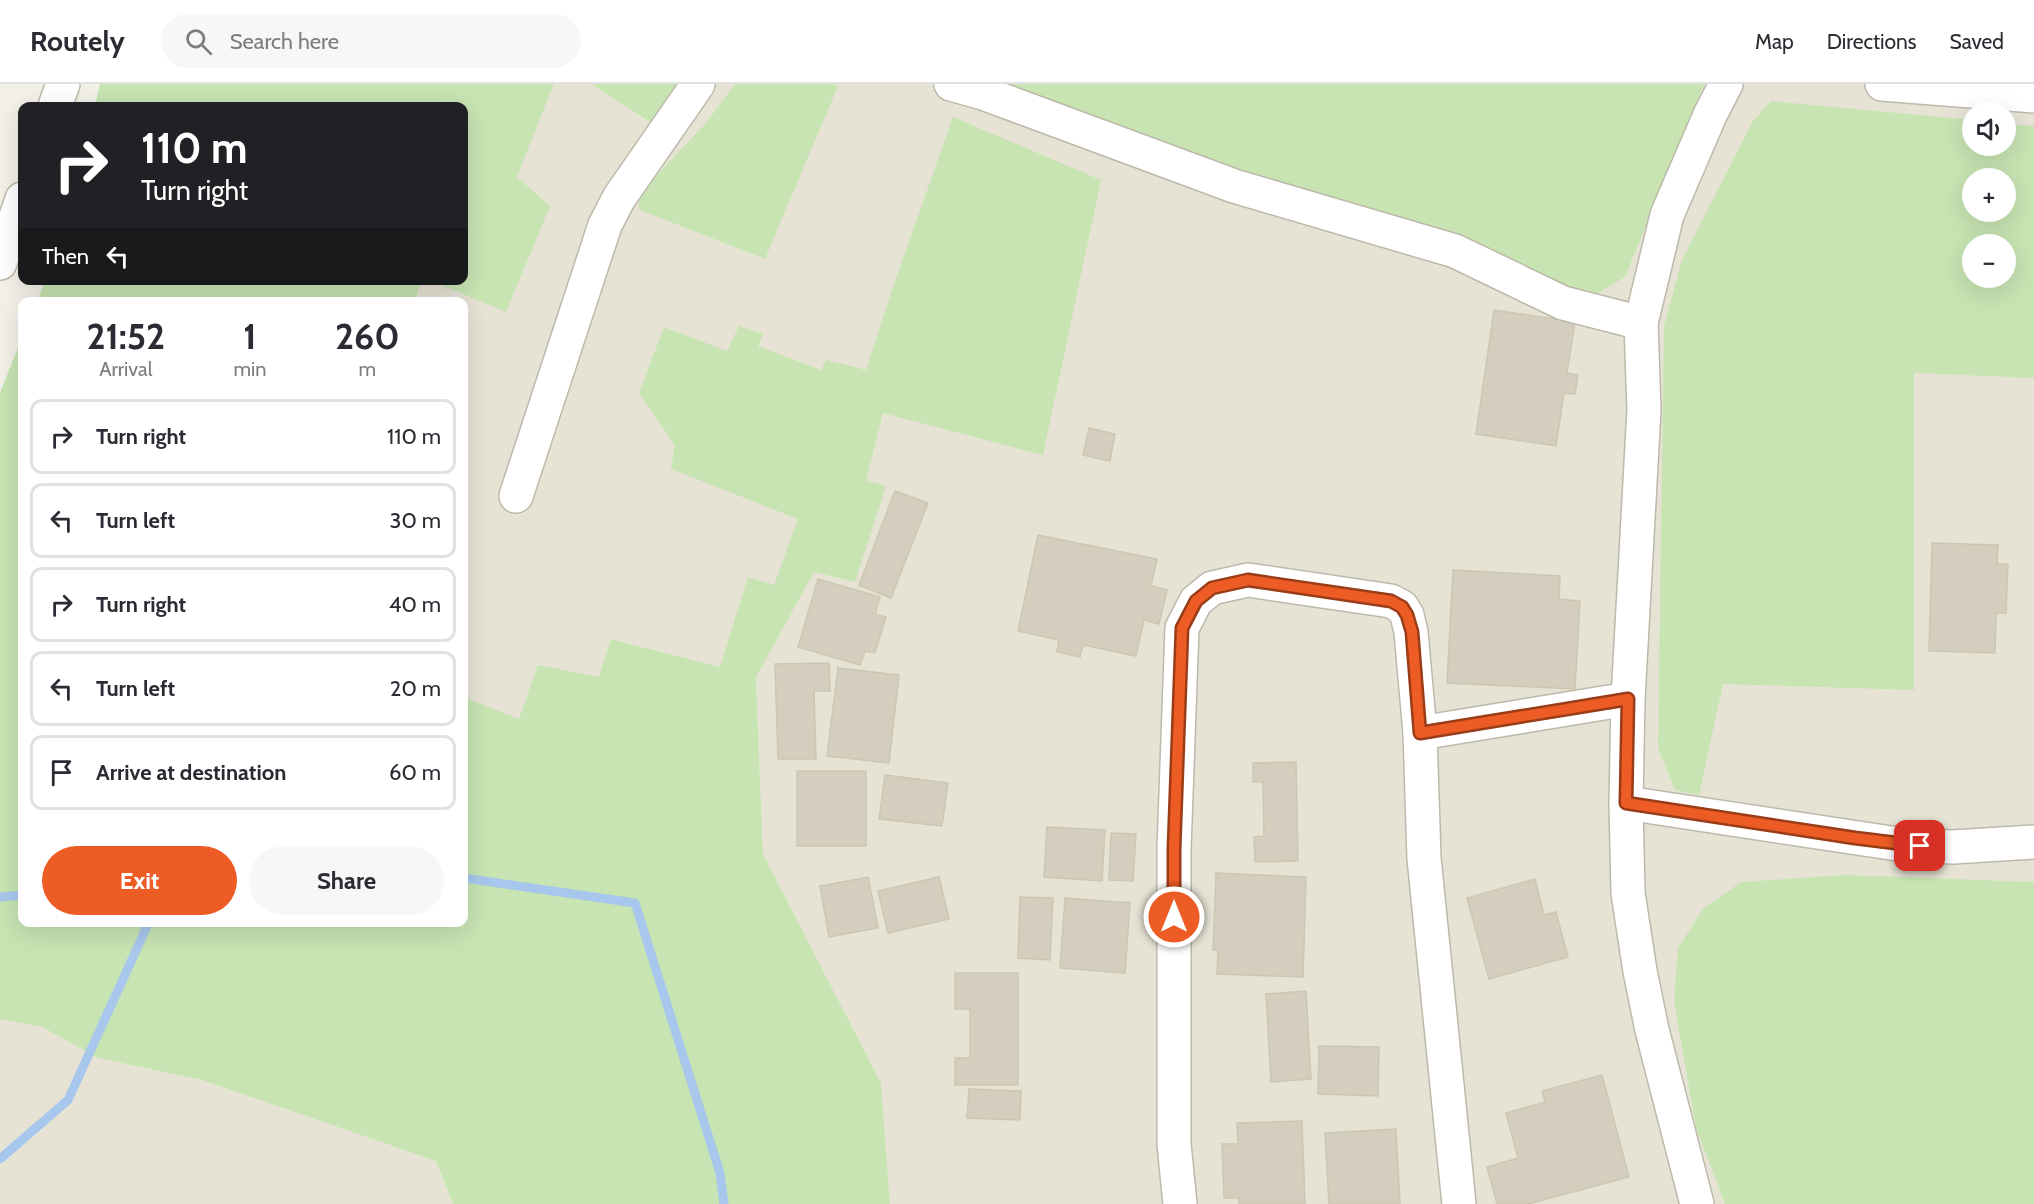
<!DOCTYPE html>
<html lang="en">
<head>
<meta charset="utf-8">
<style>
  :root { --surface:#fff; --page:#f7f7f7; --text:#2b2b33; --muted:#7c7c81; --line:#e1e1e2; --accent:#ed5c24 }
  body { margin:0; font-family:Cabin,sans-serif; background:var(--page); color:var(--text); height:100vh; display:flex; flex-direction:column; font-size:22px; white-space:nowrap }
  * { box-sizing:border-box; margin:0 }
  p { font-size:20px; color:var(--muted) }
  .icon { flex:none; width:33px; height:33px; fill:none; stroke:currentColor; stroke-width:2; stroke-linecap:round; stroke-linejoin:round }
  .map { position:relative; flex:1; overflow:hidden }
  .panel { position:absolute; left:18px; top:213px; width:450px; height:630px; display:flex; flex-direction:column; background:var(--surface); border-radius:12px; box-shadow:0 6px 24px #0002 }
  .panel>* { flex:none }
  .guide { position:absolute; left:18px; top:18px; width:450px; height:183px; border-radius:12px; box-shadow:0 6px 24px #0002; background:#202124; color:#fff; overflow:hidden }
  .fabs { position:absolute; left:1962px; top:18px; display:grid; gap:12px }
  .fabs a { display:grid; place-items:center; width:54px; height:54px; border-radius:50%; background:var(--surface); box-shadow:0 6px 24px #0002; font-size:30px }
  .pin { position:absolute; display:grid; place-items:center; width:51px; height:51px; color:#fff; margin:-26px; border-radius:12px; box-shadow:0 3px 9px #0006 }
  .me { position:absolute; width:66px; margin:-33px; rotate:0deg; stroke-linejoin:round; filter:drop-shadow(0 0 4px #0008) }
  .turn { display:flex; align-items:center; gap:21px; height:126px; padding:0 24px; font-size:27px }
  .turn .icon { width:78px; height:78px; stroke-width:2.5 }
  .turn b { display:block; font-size:42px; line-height:51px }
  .then { display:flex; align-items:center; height:57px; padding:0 24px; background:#0003; gap:12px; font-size:22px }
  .eta { display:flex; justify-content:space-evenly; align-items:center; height:102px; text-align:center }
  .eta b { font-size:36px; font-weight:800; line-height:42px }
  .button { display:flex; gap:12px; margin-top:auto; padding:12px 24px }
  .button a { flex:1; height:69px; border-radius:36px; background:var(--accent); color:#fff; font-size:24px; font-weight:800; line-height:69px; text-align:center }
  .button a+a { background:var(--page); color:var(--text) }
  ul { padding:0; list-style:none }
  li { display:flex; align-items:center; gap:18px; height:75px; margin:0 12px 9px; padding:0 12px; border:3px solid var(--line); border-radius:12px }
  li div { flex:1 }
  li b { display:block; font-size:22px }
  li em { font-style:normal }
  header { display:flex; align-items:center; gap:36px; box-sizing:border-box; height:84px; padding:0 30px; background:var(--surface); border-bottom:2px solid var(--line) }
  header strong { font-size:28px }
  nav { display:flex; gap:33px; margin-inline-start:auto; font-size:21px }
  .search { width:420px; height:54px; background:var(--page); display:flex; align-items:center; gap:15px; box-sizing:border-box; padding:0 21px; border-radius:33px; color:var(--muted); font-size:22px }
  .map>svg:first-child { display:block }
</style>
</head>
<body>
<header>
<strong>Routely</strong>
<div class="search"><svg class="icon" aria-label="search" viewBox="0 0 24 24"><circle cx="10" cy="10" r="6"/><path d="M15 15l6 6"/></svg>Search here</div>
<nav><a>Map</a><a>Directions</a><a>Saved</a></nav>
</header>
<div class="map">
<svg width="2034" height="1120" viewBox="0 0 2034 1120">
  <rect width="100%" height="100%" fill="#f2f0e7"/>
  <!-- residential -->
  <g fill="#e6e3d5" fill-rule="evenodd">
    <path d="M554 0H591L661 46 693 0H2034V1120H890L881 999 763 770 756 593 612 555 599 593 519 636 464 613V598L469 570 464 568V218H415L421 197H432L506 227 517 93ZM1972 28H2006V62H1972ZM1972 94H2006V128H1972ZM1972 160H2006V194H1972Z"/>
    <path d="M0 935 42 943 98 974 202 996 436 1077 453 1120H0Z"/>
  </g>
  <!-- green -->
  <g fill="#c7e4b2" fill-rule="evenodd">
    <path d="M100 0H554L517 93 550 122 506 228 432 197 464 196V22H95Z"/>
    <path d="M591 0H693L662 46Z"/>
    <path d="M735 0H830L838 2 765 175 638 125 642 107 706 39Z"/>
    <path d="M1007 0H1704L1625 193 1598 209H1579Z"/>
    <path d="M1771 17 1972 36V62H2006V40L2034 42V294L1914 289V606L1723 600 1699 711 1675 706 1658 664 1664 242 1682 176 1753 37ZM1972 94H2006V128H1972ZM1972 160H2006V194H1972Z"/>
    <path d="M953 33 1101 96 1043 371 883 329 866 396 886 402 855 498 814 488 756 593 763 770 881 999 890 1120H453L436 1077 202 996 98 974 42 943 0 935V309L22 253V838H464V613L519 635 538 581 599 593 611 555 720 583 748 493 774 501 798 435 671 385 675 361 639 309 664 243 727 267 739 242 763 250 758 262 821 286 826 276 866 286 893 203Z"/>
    <path d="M45 197V196L421 197 415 217H37Z"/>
    <path d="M1845 791 2034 798V1120H1725L1696 1044 1674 917 1678 864 1703 825 1741 798Z"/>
  </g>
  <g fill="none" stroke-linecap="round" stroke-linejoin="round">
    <!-- stream -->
    <g stroke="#a7c7ec" stroke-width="9">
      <path d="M464 794 635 819 720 1089 724 1120"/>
      <path d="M0 813 22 811"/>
      <path d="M0 1075 68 1016 149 838"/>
    </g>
  </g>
  <!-- building -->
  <g fill="#d3cebd" stroke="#cec6b1" stroke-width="1.5">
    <path d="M1494 226 1575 238 1567 289 1578 291 1575 310 1564 309 1556 362 1476 350Z"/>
    <path d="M1089 344 1115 350 1110 377 1083 371Z"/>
    <path d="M895 407 928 419 891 514 859 501Z"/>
    <path d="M1038 451 1157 475 1151 502 1167 506 1159 540 1144 536 1136 572 1083 561 1080 573 1057 568 1059 556 1018 547Z"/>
    <path d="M1932 459 1998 461 1997 480H2008L2006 529H1996L1995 569 1929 567Z"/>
    <path d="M1453 486 1560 492 1559 515 1580 517 1575 605 1447 599Z"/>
    <path d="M818 495 880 513 875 530 886 533 875 569 865 567 860 581 798 563Z"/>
    <path d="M829 579 830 607H814L816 675H778L775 580Z"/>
    <path d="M838 584 899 591 889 679 827 672Z"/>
    <path d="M1296 678 1298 777 1255 778 1254 753 1264 752 1263 698H1253V679Z"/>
    <rect x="797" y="687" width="69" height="75"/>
    <path d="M885 691 948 699 942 742 879 735Z"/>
    <path d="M1047 743 1105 746 1102 797 1044 793Z"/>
    <path d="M1111 749 1136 750 1133 797 1109 796Z"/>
    <path d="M1216 789 1306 793 1303 893 1217 890 1218 867 1213 866Z"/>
    <path d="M868 793 878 844 829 853 820 802Z"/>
    <path d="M939 793 949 835 888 849 878 807Z"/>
    <path d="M1535 795 1544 831 1556 828 1568 873 1489 895 1467 814Z"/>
    <path d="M1020 813 1053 814 1050 876 1018 874Z"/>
    <path d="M1065 814 1130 819 1125 889 1060 884Z"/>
    <path d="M955 889H1018V1001H955V974H970V925H955Z"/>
    <path d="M1306 907 1311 995 1271 998 1266 910Z"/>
    <path d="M1319 962 1379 963 1378 1012 1318 1010Z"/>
    <path d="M1602 991 1629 1093 1528 1120H1497L1487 1083 1518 1074 1506 1029 1545 1018 1542 1007Z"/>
    <path d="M969 1005 1021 1007 1020 1036 967 1034Z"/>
    <path d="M1302 1037 1305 1120H1239V1114H1224L1222 1060H1238L1237 1039Z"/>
    <path d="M1396 1045 1400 1120H1329L1325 1049Z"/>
  </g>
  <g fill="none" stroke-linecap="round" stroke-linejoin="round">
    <!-- minor casing -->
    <g stroke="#bdb9aa" stroke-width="36">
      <g id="minor">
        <path d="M951 0 983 9 1234 102 1455 167 1563 219 1641 239"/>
        <path d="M1882 0 2034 12"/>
        <path d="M55 22 63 0"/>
        <path d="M0 179 22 115"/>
        <path d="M516 412 605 141 619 114 698 0"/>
        <path d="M1420 649 1424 774 1459 1120"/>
        <path d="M1626 719 1904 761 1953 763 2034 758"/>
        <path d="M1180 1120 1174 1060V765L1182 544 1196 517 1212 504 1248 496 1391 517 1402 523 1407 531 1411 548 1420 649 1628 615"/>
        <path d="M1697 1120 1652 946 1640 887 1628 809 1626 719 1628 615 1644 326 1641 239 1667 131 1710 31 1726 0"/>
      </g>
    </g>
    <!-- minor -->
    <use href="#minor" stroke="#fff" stroke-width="33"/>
  </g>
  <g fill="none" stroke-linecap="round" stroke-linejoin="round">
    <!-- route casing -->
    <g stroke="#9a3c17" stroke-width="15">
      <path id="route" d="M1174 833V765L1182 544 1196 517 1212 504 1248 496 1391 517 1402 523 1407 531 1412 548 1420 649 1628 615 1626 719 1855 754 1920 762"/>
    </g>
    <!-- route -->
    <use href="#route" stroke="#ed5c24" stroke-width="10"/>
  </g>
</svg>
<div class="fabs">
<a><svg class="icon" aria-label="sound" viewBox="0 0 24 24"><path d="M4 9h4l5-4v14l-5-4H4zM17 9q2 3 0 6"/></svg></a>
<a>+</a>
<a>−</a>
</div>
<div class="pin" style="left:1920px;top:762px;background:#d93025"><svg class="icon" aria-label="arrive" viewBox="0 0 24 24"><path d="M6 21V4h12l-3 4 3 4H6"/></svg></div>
<svg class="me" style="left:1174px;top:833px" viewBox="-20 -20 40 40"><circle r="17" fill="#ed5c24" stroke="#fff" stroke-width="3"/><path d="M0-11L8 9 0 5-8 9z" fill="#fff"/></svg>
<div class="guide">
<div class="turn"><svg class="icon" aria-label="right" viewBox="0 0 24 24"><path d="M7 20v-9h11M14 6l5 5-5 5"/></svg><div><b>110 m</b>Turn right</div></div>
<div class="then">Then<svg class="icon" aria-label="left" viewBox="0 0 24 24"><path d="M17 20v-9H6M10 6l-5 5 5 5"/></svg></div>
</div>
<section class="panel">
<div class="eta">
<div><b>21:52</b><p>Arrival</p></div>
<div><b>1</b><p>min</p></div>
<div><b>260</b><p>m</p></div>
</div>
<ul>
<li><svg class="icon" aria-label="right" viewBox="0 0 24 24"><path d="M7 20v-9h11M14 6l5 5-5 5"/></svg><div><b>Turn right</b></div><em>110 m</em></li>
<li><svg class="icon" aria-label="left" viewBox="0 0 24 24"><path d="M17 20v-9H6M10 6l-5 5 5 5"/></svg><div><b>Turn left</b></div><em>30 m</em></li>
<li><svg class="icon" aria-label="right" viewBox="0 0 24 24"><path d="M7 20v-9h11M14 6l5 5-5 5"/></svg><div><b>Turn right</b></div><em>40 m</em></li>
<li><svg class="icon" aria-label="left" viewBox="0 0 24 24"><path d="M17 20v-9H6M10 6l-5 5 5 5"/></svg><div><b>Turn left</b></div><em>20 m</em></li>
<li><svg class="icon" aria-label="arrive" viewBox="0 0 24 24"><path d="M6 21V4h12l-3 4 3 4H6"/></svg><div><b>Arrive at destination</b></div><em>60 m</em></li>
</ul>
<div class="button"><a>Exit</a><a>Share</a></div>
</section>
</div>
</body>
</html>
